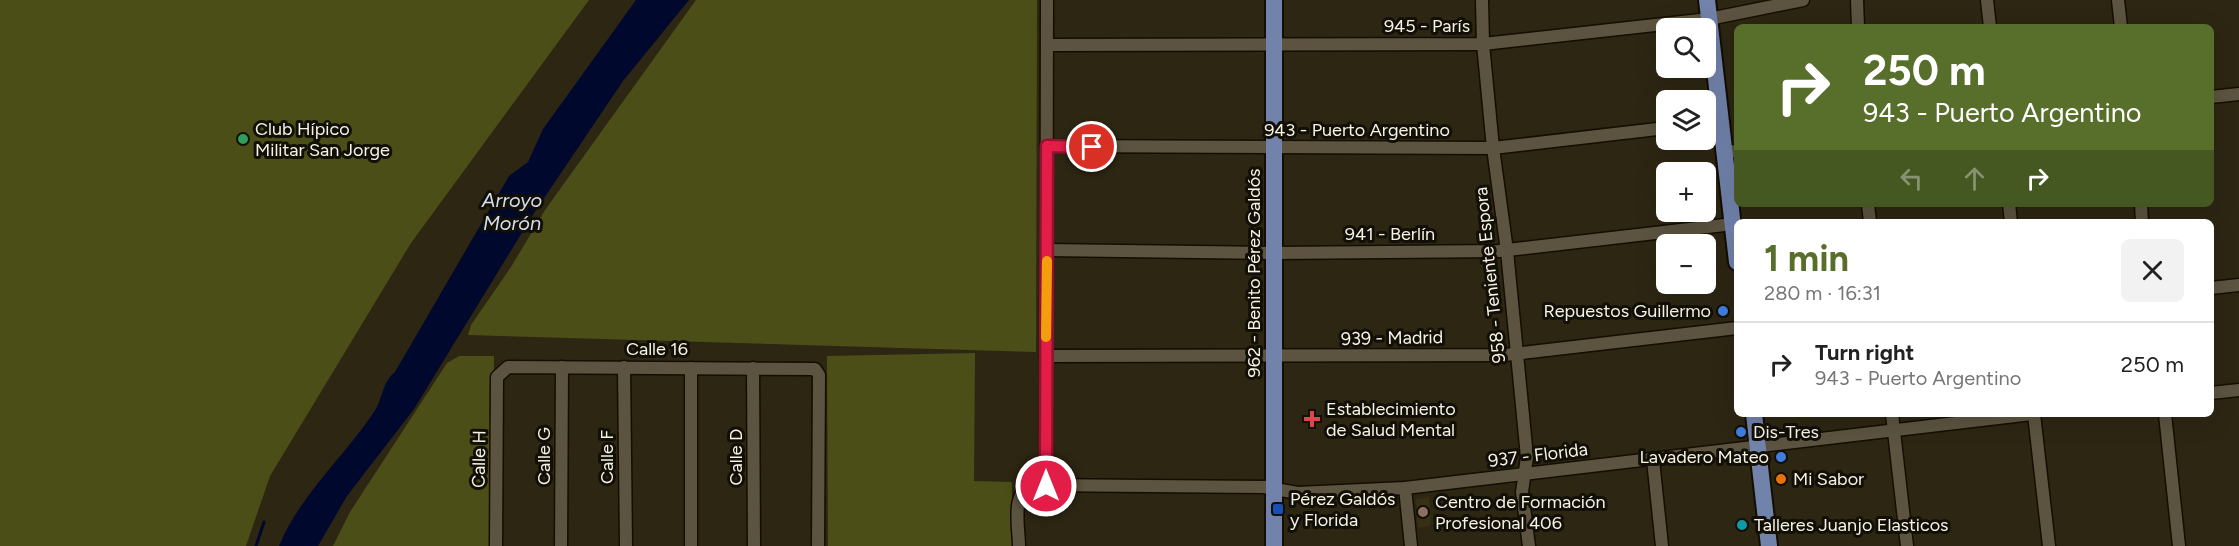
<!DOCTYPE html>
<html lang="en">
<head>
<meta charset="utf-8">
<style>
  :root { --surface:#fff; --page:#f2f2f2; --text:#222; --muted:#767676; --line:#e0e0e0; --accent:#586e2b }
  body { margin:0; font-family:Figtree,sans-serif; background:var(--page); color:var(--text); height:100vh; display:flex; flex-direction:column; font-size:22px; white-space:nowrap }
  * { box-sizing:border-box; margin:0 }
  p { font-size:20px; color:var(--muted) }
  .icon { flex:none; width:33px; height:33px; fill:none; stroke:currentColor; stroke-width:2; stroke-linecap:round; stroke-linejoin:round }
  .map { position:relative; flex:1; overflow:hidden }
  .drawer { position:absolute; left:1734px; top:219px; width:480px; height:198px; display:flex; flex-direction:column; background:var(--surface); border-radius:9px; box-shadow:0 6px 24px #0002 }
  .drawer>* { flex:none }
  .top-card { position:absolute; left:1734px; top:24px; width:480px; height:183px; border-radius:9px; box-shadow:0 6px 24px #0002; background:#586e2b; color:#fff; overflow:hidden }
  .tools { position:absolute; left:1656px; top:18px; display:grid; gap:12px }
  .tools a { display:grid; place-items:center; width:60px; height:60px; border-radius:9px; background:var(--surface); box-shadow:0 6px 24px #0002; font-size:30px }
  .pin { position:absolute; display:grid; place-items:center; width:51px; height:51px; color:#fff; margin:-26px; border:3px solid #fff; border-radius:50%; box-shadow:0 2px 6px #0007 }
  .me { position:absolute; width:66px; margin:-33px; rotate:0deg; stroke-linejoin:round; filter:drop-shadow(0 0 4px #0008) }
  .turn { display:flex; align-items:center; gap:21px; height:126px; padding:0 30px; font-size:27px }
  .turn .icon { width:78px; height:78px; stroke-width:2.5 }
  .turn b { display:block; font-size:42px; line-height:51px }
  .lanes { display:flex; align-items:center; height:57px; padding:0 30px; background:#0003; justify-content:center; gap:30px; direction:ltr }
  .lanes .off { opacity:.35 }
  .round { display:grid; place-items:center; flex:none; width:63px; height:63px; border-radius:9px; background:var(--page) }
  .overview { display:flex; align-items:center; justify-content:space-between; height:102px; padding:0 30px }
  h1 { font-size:36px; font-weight:700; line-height:45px; color:var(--accent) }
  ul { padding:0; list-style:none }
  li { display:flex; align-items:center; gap:18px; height:84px; padding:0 30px; border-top:2px solid var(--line) }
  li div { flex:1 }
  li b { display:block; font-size:22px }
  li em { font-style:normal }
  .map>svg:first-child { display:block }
</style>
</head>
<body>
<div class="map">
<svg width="2239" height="546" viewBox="0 0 2239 546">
  <rect width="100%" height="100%" fill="#2d2613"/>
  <!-- built -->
  <path fill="#392f15" d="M1429 497 1431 525 1418 528 1416 499Z"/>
  <!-- green -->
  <g fill="#4b4f17">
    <path d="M0 0H589L411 243 270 476 246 546H0Z"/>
    <path d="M696 0H1037L1036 352 468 335 471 325 511 267 545 210Z"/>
    <path d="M975 353 974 481 1012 482 1013 546H828L827 356Z"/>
    <path d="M459 356H494L492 546H333L350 512 447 363Z"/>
  </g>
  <!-- water -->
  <path fill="#00082d" d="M636 0H689L623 81 534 213 414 409 347 496 318 546H279C300 495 344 457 374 412 383 399 382 382 395 372L509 176 528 162 543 129Z"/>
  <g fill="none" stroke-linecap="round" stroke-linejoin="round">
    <!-- stream -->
    <path stroke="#00082d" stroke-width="3" d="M256 546 264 522"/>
    <!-- minor casing -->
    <g stroke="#150e00" stroke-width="15">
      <g id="minor">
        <path d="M1482 0 1483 44 1493 148 1507 251 1527 457 1522 492 1529 546"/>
        <path d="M1857 0 1858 27"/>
        <path d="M1987 0 1990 27"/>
        <path d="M2118 0 2121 27"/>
        <path d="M1047 45 1483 44 1709 19 1803 0"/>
        <path d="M2211 97 2239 94"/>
        <path d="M1706 124 1721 122"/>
        <path d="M1047 146 1493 148 1666 128"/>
        <path d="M1725 152 1737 151"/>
        <path d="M1868 204 1870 222"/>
        <path d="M2009 204 2011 222"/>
        <path d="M2141 204 2142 222"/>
        <path d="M1047 250 1275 253 1499 251 1733 224"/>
        <path d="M2211 288 2239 285"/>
        <path d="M1046 356 1505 355 1737 328"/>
        <path d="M624 367 626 546"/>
        <path d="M691 368V546"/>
        <path d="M753 368 754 546"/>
        <path d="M2211 393 2239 390"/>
        <path d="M1892 414 1907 546"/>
        <path d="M2034 414 2049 546"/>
        <path d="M2165 414 2179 546"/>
        <path d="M1653 460 1662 546"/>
        <path d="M1046 486 1047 0"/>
        <path d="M1405 488 1411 546"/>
        <path d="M496 546 497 377 508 367 815 369 819 375 818 546"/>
        <path d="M561 546 562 367"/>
        <path d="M1019 546C1019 528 1010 490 1034 485L1264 487 1298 493 1405 488 2032 414"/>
      </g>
    </g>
    <!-- major casing -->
    <g stroke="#150e00" stroke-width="20">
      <g id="major">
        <path d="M1707 0 1737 262"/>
        <path d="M1754 414 1769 546"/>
        <path d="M1274 546V0"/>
      </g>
    </g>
    <!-- minor -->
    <use href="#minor" stroke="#5c5440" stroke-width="12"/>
    <!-- major -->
    <use href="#major" stroke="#7182ab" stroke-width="16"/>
  </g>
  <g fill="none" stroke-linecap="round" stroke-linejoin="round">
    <!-- route casing -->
    <g stroke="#92132f" stroke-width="15">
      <path id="route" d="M1046 486 1047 146 1092 147"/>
    </g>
    <!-- route -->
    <use href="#route" stroke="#e11d48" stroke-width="10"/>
    <!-- slow -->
    <path stroke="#f59e0b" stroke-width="10" d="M1046 337 1047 261"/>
  </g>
  <!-- markers -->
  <circle fill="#2e9e5b" stroke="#120f07" stroke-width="2" cx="243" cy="139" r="6"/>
  <g fill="#3f7fe0" stroke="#120f07" stroke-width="2">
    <circle cx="1723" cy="311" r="6"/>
    <circle cx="1741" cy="432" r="6"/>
    <circle cx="1781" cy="457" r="6"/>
  </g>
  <path fill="#e0444e" stroke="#120f07" stroke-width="2" d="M1309 410h6v6h6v6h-6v6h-6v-6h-6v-6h6z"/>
  <circle fill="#e8710a" stroke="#120f07" stroke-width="2" cx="1781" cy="479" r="6"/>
  <rect fill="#1a4fb4" stroke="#120f07" stroke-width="2" x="1272" y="503" width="12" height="12" rx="3"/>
  <circle fill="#8d6e63" stroke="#120f07" stroke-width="2" cx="1423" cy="512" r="6"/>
  <circle fill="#0f9aa8" stroke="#120f07" stroke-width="2" cx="1742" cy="525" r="6"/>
  <g text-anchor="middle" stroke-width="6" stroke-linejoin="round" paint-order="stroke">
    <!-- street labels -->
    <g font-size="18" fill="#f7f2e6" stroke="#120f07">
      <text x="1427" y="32">945 - París</text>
      <text x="1357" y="136">943 - Puerto Argentino</text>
      <text x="1390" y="240">941 - Berlín</text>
      <text transform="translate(1254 273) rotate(-90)" y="6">962 - Benito Pérez Galdós</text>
      <text transform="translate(1490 275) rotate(-96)" y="6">958 - Teniente Espora</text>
      <text transform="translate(1392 338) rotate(-1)" y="6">939 - Madrid</text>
      <text x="657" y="355">Calle 16</text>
      <text transform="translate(1538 455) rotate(-7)" y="6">937 - Florida</text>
      <text transform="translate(544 456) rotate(-90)" y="6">Calle G</text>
      <text transform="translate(607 457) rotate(-90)" y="6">Calle F</text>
      <text transform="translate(736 457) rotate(-90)" y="6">Calle D</text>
      <text transform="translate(479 459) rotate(-89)" y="6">Calle H</text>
    </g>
    <!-- poi labels -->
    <g font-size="18" fill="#f7f2e6" stroke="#120f07" text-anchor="start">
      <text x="255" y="135">Club Hípico<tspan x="255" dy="21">Militar San Jorge</tspan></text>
      <text x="1711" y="317" text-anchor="end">Repuestos Guillermo</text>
      <text x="1326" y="415">Establecimiento<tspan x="1326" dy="21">de Salud Mental</tspan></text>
      <text x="1753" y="438">Dis-Tres</text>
      <text x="1769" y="463" text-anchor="end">Lavadero Mateo</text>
      <text x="1793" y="485">Mi Sabor</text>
      <text x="1290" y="505">Pérez Galdós<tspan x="1290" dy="21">y Florida</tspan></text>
      <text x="1435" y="508">Centro de Formación<tspan x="1435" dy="21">Profesional 406</tspan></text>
      <text x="1754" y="531">Talleres Juanjo Elasticos</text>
    </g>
    <!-- water labels -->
    <g font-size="20" font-style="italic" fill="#d3deee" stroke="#120f07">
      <text x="512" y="207">Arroyo<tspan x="512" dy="23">Morón</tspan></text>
    </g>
  </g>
</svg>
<div class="tools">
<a><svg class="icon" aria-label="search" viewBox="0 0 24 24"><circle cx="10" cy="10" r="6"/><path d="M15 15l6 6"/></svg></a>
<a><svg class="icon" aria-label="layers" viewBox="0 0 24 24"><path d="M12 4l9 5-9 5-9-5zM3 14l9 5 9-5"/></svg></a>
<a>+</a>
<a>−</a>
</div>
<div class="pin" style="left:1092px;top:147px;background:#d93025"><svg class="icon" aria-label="arrive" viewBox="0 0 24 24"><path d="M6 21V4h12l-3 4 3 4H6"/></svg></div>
<svg class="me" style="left:1046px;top:486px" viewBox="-20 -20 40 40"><circle r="17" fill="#e11d48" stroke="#fff" stroke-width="3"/><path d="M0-11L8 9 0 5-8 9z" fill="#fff"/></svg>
<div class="top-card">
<div class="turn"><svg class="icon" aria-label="right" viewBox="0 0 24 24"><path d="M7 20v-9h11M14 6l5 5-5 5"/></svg><div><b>250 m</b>943 - Puerto Argentino</div></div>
<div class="lanes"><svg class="icon off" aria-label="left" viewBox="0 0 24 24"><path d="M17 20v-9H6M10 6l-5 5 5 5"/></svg><svg class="icon off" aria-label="ahead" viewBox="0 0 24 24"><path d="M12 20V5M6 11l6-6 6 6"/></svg><svg class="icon" aria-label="right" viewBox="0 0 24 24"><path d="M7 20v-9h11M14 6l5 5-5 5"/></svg></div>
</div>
<section class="drawer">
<div class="overview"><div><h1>1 min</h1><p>280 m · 16:31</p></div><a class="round"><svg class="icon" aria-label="close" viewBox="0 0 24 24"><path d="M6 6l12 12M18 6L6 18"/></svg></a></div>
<ul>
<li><svg class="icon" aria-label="right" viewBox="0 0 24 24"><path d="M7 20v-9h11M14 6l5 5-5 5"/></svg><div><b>Turn right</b><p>943 - Puerto Argentino</p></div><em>250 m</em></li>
</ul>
</section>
</div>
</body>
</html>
